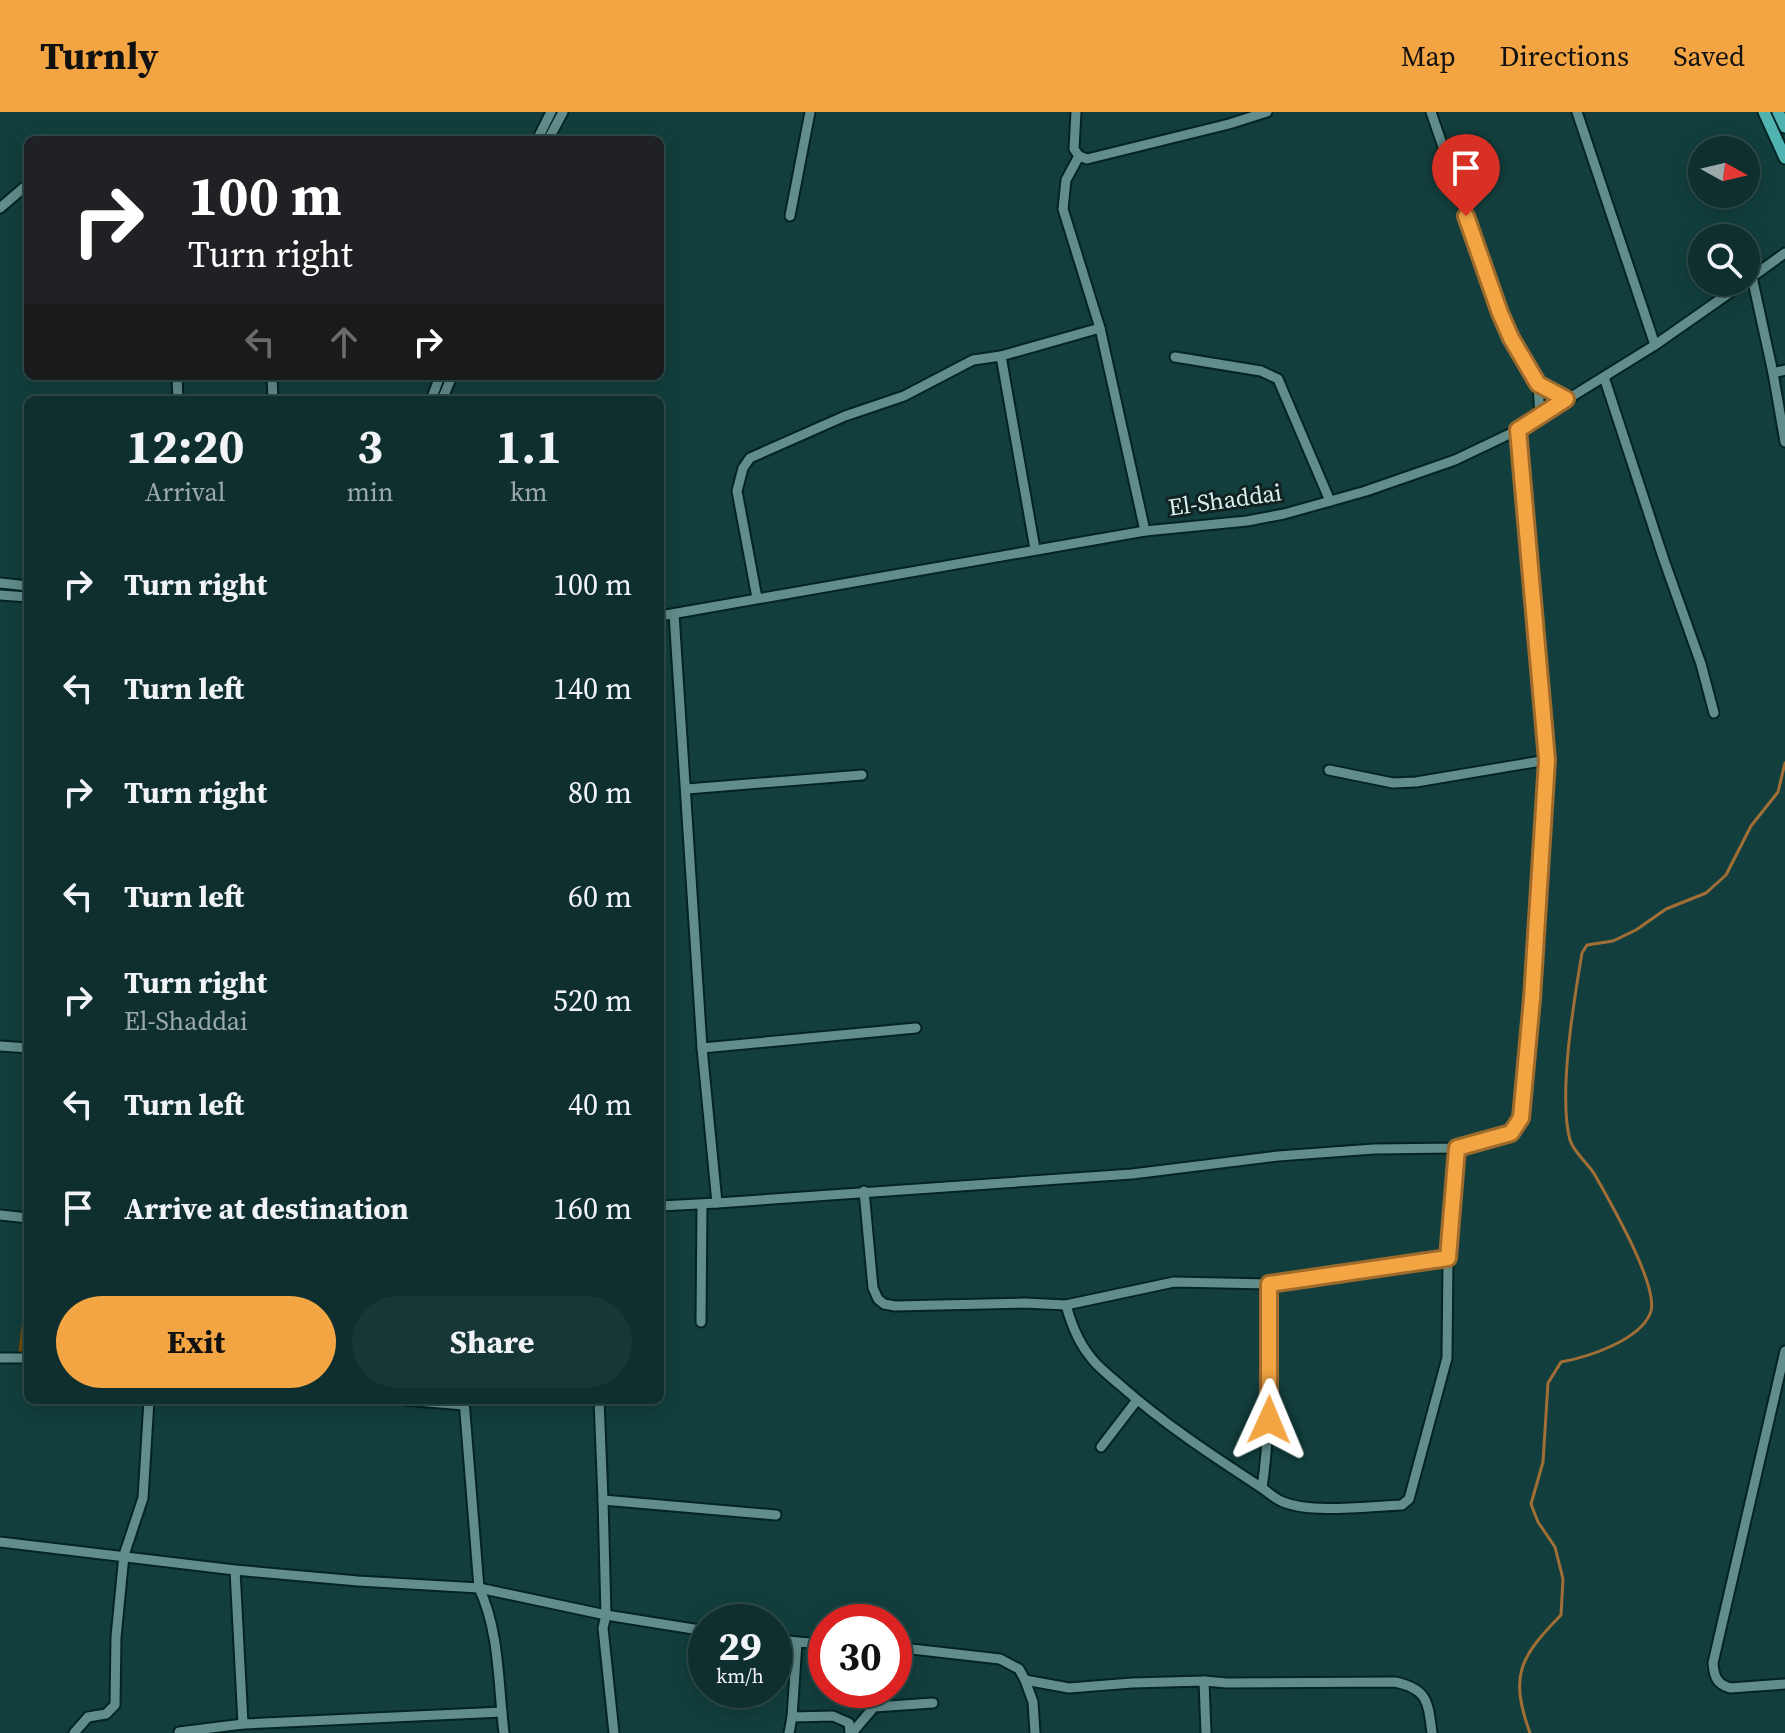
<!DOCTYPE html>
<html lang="en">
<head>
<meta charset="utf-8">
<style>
  :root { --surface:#0e2f2e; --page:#173736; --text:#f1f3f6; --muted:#9ba9aa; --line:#2e4a4a; --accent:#f3a443 }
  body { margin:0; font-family:"Source Serif 4",serif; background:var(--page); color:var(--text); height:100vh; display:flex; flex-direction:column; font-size:30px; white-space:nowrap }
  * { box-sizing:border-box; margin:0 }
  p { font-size:26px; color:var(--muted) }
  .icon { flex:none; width:44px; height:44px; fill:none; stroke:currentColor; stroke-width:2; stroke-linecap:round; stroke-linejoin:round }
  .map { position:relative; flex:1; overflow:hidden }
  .drawer { position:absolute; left:24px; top:284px; width:640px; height:1008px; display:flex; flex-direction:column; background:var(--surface); border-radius:12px; box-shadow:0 4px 20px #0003,0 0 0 2px var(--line) }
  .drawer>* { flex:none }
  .top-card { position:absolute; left:24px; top:24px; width:640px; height:244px; border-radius:12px; box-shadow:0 4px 20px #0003,0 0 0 2px var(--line); background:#202124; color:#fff; overflow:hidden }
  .needle { width:52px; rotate:98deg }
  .buttons { position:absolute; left:1688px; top:24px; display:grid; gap:16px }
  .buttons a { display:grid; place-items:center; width:72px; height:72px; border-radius:50%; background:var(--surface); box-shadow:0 4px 20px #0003,0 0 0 2px var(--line); font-size:40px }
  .speed { position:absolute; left:688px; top:1492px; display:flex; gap:16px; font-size:40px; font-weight:700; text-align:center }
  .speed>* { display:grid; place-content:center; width:104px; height:104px; border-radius:50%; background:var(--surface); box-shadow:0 4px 20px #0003,0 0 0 2px var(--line); line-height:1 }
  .speed small { font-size:20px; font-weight:400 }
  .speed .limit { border:12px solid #d22; background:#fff; color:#111 }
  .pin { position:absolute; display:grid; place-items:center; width:68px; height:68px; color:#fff; margin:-82px -34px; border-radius:50% 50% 50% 0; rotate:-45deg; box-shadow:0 0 8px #0007 }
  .pin .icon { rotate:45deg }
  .me { position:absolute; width:88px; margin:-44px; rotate:1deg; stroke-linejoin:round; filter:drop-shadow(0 0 6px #0008) }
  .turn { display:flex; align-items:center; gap:28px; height:168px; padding:0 32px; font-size:36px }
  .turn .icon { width:104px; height:104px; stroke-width:2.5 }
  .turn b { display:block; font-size:56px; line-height:68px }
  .lanes { display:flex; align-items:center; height:76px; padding:0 32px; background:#0003; justify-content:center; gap:40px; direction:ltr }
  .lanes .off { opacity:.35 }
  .eta { display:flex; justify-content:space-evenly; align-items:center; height:136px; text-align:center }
  .eta b { font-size:48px; font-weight:700; line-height:56px }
  .primary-button { display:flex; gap:16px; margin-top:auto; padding:16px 32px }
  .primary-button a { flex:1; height:92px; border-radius:48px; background:var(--accent); color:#111; font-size:32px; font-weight:700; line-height:92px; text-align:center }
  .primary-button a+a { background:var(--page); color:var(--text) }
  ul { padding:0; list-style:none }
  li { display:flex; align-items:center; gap:24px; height:104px; padding:0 32px }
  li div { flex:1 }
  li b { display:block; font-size:30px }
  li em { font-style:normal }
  header { display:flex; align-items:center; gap:48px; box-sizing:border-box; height:112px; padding:0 40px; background:var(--accent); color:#111 }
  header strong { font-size:38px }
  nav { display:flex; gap:44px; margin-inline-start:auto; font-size:28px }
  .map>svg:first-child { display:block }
</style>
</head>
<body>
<header>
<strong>Turnly</strong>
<nav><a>Map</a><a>Directions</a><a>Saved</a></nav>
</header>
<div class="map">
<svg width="1785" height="1621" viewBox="0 0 1785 1621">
  <rect width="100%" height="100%" fill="#123f3d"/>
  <!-- park -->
  <path fill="#774a08" d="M26 1176H28V1244L18 1243Z"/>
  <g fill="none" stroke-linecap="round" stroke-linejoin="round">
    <!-- stream -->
    <path stroke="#a16f36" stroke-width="3" d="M1530 1621C1509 1563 1520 1545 1561 1503L1563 1467 1555 1435 1538 1410 1531 1392 1543 1350 1548 1271 1561 1250C1588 1245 1638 1229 1650 1202 1662 1178 1608 1087 1595 1063 1588 1051 1574 1041 1570 1028 1558 983 1574 888 1582 841L1587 833 1613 829 1636 818 1666 797 1706 781 1726 763 1751 714 1778 680 1785 651"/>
    <!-- minor casing -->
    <g stroke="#022423" stroke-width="13">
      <g id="minor">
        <path d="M1076 0 1074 37 1079 44 1087 47 1229 12 1267 0"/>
        <path d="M1431 0 1500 201 1538 272 1540 304"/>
        <path d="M1577 0 1655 233"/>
        <path d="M537 28 551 0"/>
        <path d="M548 28 563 0"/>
        <path d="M1079 44 1066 68 1063 97 1100 216"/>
        <path d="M0 96 28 72"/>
        <path d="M790 104 810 0"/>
        <path d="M1752 165 1773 261 1785 330"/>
        <path d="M1749 167 1785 141"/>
        <path d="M1001 244 1035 437"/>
        <path d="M1175 245 1261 259 1278 267 1330 389"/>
        <path d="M1773 261 1785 258"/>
        <path d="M177 264 178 288"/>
        <path d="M272 264 273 288"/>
        <path d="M1604 265 1664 448 1701 552 1714 601"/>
        <path d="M1538 272 1566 287"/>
        <path d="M431 288 440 264"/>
        <path d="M442 288 452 264"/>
        <path d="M0 471 28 474"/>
        <path d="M0 483 28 485"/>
        <path d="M757 486 737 379 743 356 750 346 845 304 904 284 973 248 1001 244 1100 216 1145 419"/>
        <path d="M674 502 702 936 717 1091 1132 1062 1278 1044 1374 1037 1457 1036 1511 1021 1521 1006 1532 887 1547 648 1518 318"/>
        <path d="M660 504 1145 419 1247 409 1284 402 1366 379 1455 348 1518 318 1655 233 1745 170"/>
        <path d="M1329 658 1393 671 1416 670 1547 648"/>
        <path d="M687 677 862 663"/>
        <path d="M0 934 28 936"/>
        <path d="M702 936 916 916"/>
        <path d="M864 1079 873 1176 878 1187 884 1192 895 1194 1024 1191 1066 1193 1174 1170 1269 1172 1448 1146 1457 1036"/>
        <path d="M660 1094 717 1091"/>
        <path d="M0 1103 28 1106"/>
        <path d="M1269 1172C1268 1240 1272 1308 1262 1376 1268 1380 1275 1387 1283 1390 1313 1402 1369 1394 1402 1393L1409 1387 1447 1246 1448 1146"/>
        <path d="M1066 1193C1071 1211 1077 1228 1089 1243 1097 1255 1110 1264 1120 1273 1164 1312 1213 1344 1262 1376"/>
        <path d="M701 1210 702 1093"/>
        <path d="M1785 1239 1713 1551C1714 1565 1717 1572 1730 1576L1785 1572"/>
        <path d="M0 1246H28"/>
        <path d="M404 1288 464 1293"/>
        <path d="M599 1288 603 1388"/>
        <path d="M1101 1335 1137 1288"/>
        <path d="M0 1430 235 1458 358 1469 479 1476 464 1288"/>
        <path d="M235 1458 243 1612"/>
        <path d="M774 1527 797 1530"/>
        <path d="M826 1532 797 1530 792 1605 833 1604 849 1611 850 1621"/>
        <path d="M894 1535 1000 1547 1019 1557 1025 1568"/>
        <path d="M1204 1569 1206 1621"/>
        <path d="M179 1620 243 1612 502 1600"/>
        <path d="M74 1621 88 1605 106 1602 115 1593 116 1525 124 1443 143 1386 149 1288"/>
        <path d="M504 1621C498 1573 500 1520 479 1476L606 1503 603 1388 776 1403"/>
        <path d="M614 1621 603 1516 606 1503 706 1519"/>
        <path d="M789 1621 792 1605"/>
        <path d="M852 1621 874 1595 933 1591"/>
        <path d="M1035 1621 1033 1590 1025 1568 1069 1576 1132 1571 1204 1569 1227 1571 1395 1570C1428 1577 1428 1590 1432 1621"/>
      </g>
    </g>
    <!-- major casing -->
    <g stroke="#022423" stroke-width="15">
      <g id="major">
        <path d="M1764 0 1785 46"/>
        <path d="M1778 0 1785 15"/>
      </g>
    </g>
    <!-- minor -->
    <use href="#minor" stroke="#618d8b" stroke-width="9"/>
    <!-- major -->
    <use href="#major" stroke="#50b3b0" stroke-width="11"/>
  </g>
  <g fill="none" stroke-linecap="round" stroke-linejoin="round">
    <!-- route casing -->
    <g stroke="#9e6b2c" stroke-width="20">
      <path id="route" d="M1269 1308V1172L1448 1146 1457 1036 1511 1021 1521 1006 1532 887 1547 648 1518 318 1566 287 1538 272 1511 226 1500 201 1466 104"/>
    </g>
    <!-- route -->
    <use href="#route" stroke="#f3a443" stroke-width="14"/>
  </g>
  <g text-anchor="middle" stroke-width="6" stroke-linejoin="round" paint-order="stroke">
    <!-- street labels -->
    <g font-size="24" fill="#d8efee" stroke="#102221">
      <text transform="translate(1225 388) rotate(-8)" y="8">El-Shaddai</text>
    </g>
  </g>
</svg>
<div class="buttons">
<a><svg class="needle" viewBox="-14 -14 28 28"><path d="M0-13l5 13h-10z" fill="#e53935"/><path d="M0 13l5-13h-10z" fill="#9ba9aa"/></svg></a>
<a><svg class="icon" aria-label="search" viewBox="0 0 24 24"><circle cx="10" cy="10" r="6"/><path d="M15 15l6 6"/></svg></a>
</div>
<div class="speed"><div>29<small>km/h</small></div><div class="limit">30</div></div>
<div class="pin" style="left:1466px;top:104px;background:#d93025"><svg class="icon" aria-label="arrive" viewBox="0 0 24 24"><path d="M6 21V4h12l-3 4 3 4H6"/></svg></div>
<svg class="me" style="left:1269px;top:1308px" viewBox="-20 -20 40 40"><path d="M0-17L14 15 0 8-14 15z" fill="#f3a443" stroke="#fff" stroke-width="4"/></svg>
<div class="top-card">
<div class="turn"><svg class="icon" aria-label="right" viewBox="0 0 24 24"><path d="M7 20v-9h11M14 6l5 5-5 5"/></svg><div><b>100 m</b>Turn right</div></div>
<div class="lanes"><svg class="icon off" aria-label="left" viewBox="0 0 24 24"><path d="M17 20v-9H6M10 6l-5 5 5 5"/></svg><svg class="icon off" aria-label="ahead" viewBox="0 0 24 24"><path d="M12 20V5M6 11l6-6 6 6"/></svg><svg class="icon" aria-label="right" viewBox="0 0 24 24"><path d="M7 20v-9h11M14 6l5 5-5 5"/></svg></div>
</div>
<section class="drawer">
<div class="eta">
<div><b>12:20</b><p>Arrival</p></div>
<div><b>3</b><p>min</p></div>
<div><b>1.1</b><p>km</p></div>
</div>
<ul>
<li><svg class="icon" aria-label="right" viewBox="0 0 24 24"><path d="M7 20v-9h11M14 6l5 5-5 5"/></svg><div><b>Turn right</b></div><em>100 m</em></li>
<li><svg class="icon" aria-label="left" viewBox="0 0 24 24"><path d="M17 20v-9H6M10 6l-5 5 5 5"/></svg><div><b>Turn left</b></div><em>140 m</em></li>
<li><svg class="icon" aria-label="right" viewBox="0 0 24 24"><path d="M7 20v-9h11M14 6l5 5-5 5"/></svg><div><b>Turn right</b></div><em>80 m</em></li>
<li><svg class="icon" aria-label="left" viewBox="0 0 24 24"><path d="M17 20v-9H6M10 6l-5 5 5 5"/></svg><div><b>Turn left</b></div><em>60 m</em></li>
<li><svg class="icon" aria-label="right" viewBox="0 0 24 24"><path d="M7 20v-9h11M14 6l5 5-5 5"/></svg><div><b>Turn right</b><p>El-Shaddai</p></div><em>520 m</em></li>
<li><svg class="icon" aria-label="left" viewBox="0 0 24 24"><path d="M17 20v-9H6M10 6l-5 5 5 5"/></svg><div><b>Turn left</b></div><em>40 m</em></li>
<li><svg class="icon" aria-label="arrive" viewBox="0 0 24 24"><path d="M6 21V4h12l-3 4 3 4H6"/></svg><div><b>Arrive at destination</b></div><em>160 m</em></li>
</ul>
<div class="primary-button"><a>Exit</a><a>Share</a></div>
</section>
</div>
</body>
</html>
